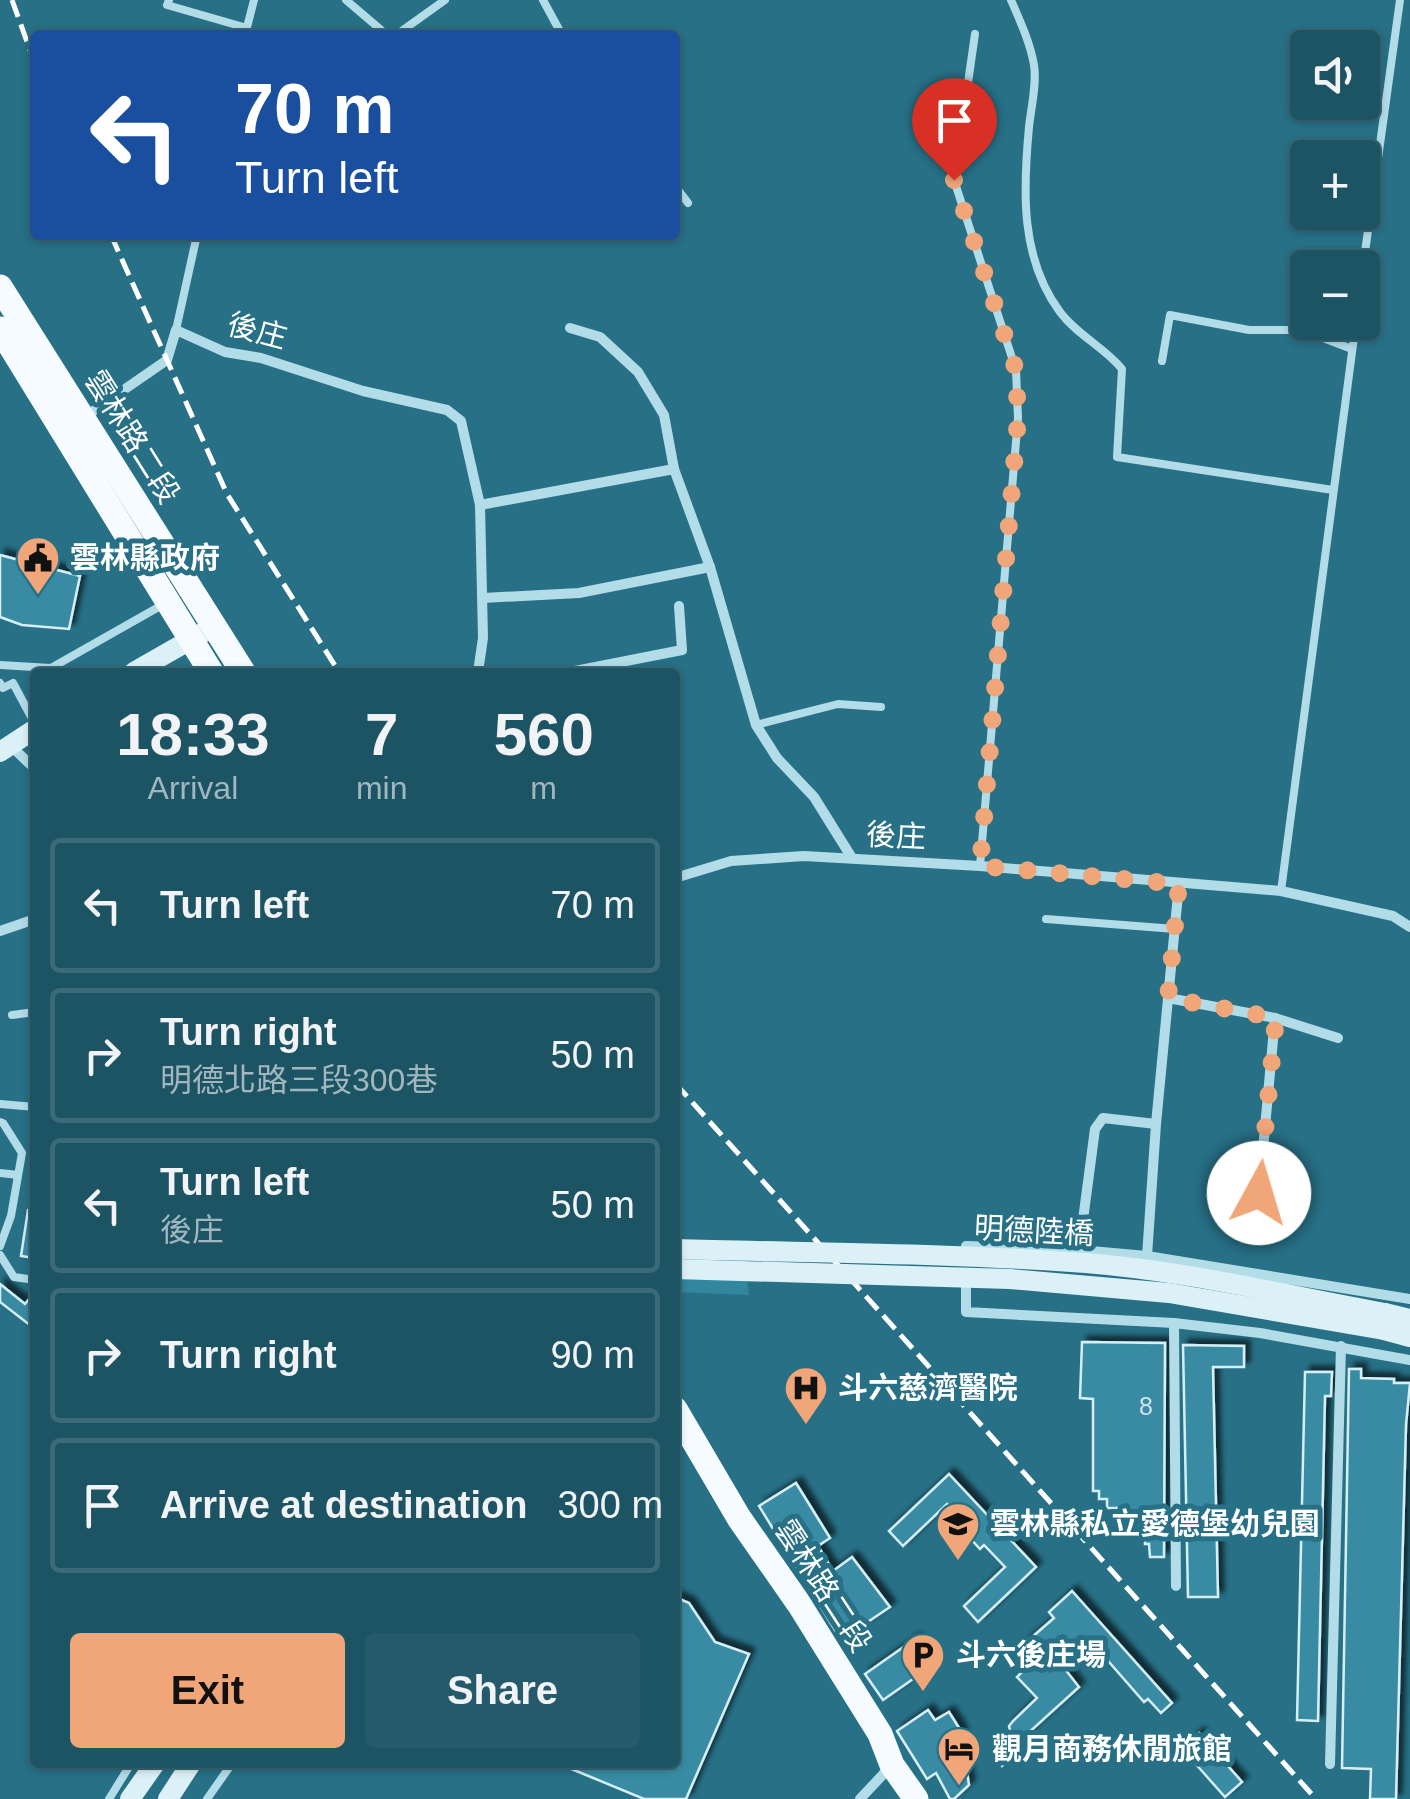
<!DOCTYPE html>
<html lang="en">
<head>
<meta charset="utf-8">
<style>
  :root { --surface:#1d5464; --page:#255a6a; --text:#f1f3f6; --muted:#a0b7bf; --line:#3b6a78; --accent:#f0a678 }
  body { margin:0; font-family:Helvetica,"Noto Sans TC",sans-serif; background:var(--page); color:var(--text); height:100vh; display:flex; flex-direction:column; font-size:38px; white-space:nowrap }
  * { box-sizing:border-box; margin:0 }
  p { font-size:32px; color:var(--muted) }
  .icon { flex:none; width:55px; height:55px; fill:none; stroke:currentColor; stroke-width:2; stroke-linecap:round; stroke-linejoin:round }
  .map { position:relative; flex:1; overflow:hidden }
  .side { position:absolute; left:30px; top:668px; width:650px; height:1100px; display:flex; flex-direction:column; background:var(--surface); border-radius:10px; box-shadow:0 2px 8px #0004,0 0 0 2px var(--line) }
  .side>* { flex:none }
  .guide { position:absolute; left:30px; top:30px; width:650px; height:210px; border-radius:10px; box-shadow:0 2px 8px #0004,0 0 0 2px var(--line); background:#1a4fa0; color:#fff; overflow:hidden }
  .fabs { position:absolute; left:1290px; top:30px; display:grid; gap:20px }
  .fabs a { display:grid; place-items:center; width:90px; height:90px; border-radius:10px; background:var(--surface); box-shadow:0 2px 8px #0004,0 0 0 2px var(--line); font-size:50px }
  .pin { position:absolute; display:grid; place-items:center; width:85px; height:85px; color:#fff; margin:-102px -42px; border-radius:50% 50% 50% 0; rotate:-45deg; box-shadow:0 0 10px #0007 }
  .pin .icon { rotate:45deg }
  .me { position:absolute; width:110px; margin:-55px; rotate:6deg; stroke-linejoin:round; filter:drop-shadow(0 0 8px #0008) }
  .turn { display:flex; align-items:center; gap:35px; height:210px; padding:0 40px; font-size:45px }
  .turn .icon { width:130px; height:130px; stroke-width:2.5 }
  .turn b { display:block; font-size:70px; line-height:85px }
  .eta { display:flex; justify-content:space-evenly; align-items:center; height:170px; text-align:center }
  .eta b { font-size:60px; font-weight:800; line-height:70px }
  .cta { display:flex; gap:20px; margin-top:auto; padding:20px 40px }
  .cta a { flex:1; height:115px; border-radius:10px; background:var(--accent); color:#111; font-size:40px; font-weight:800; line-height:115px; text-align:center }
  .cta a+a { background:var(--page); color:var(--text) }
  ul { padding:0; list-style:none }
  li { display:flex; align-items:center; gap:30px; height:135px; margin:0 20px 15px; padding:0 20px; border:5px solid var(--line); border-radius:10px }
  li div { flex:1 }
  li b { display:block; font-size:38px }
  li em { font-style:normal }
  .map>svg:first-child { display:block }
</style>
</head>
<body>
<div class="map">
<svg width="1410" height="1799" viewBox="0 0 1410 1799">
  <defs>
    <filter id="shadow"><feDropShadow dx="5.5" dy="-5.5" stdDeviation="2.5" flood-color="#0009"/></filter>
  </defs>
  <rect width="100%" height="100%" fill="#277086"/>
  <!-- green -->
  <path fill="#32869e" d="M675 1242 743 1244 749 1295 675 1292Z"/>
  <!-- building -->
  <g fill="#388ba3" stroke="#d6eff6" stroke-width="2.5" filter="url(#shadow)">
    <path d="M0 555 80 576 69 629 22 625 0 617Z"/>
    <path d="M28 1210H35V1258L21 1256Z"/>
    <path d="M0 1284 25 1304 35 1292V1329L0 1302Z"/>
    <path d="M1082 1342 1165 1343 1164 1557H1150L1149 1544H1145V1538H1139L1138 1532H1133L1130 1508H1107V1499H1099V1491H1093V1399L1080 1398Z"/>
    <path d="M1183 1345 1244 1346V1367H1213L1218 1597H1188Z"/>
    <path d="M1349 1369H1361V1378L1394 1379V1383H1410L1406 1425 1396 1799H1370L1371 1769 1342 1768Z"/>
    <path d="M1305 1372H1332L1331 1396H1325L1318 1721 1297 1720Z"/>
    <path d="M949 1474 1036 1567 978 1622 964 1606 1005 1567 984 1545 980 1549 967 1535 972 1530 947 1504 903 1546 889 1531Z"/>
    <path d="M796 1483 830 1538 818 1546 833 1571 852 1557 890 1607 841 1640 759 1506Z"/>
    <path d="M1072 1591 1172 1703 1161 1713 1148 1699 1144 1702 1109 1662 1100 1670 1075 1642 1057 1659 1079 1687 1026 1735 1031 1741 1002 1766 992 1754 1011 1735 1009 1726 1013 1721 1037 1698 1017 1677 1029 1665 1023 1658 1029 1652 1023 1645 1054 1618 1049 1612Z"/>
    <path d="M675 1597 689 1603 715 1642 749 1654 686 1799H644L557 1763 675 1762Z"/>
    <path d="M915 1639 933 1665 883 1700 865 1674Z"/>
    <path d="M928 1710 935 1720 949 1712 961 1731 969 1785 954 1799H950L936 1773 927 1779 897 1731Z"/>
    <path d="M1199 1733 1242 1782 1225 1797 1193 1761 1198 1757 1186 1744Z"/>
  </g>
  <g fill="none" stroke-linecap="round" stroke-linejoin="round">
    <!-- lane -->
    <g stroke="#b2dce8" stroke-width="8">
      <path d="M169 0 167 5 247 28"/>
      <path d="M346 0 387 35"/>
      <path d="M543 0 562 35"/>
      <path d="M1011 0C1020 21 1030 42 1034 65 1037 84 1031 108 1029 127 1023 190 1020 258 1060 312 1077 335 1104 347 1122 369L1117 457 1333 490"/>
      <path d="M975 34 954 180 1016 370 1018 418 980 866"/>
      <path d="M245 35 254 0"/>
      <path d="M396 35 445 0"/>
      <path d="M675 186 688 203"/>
      <path d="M1362 274 1400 0"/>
      <path d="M176 330 197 235"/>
      <path d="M1162 361 1170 315 1249 330H1302L1352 349"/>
      <path d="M0 665 51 668 164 604"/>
      <path d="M0 683 3 688 13 683 35 724"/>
      <path d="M756 725 838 704 881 707"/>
      <path d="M1281 891 1356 322"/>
      <path d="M1046 919 1175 929"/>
      <path d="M12 1015 35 1012"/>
      <path d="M0 1104 35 1107"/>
      <path d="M0 1122 3 1123 22 1153 11 1216 0 1246"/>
      <path d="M0 1173 18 1175"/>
      <path d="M0 1255 14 1277 35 1280"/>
      <path d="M109 1799 132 1762"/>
      <path d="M207 1799 233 1762"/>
    </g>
    <!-- street -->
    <g stroke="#b2dce8" stroke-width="10">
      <path d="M570 328 600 337 638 372 664 415 674 469 710 567 756 725 777 758 814 797 852 858"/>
      <path d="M83 418 167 360 176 330 225 352 261 358 363 391 447 410 461 421 480 505 483 638 478 672"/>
      <path d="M480 505 674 469"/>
      <path d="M483 598 579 593 710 567"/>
      <path d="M570 672 682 650 679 606"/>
      <path d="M11 746 35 769"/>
      <path d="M675 878 731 861 804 856 980 866 1281 891 1393 916 1410 927"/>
      <path d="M0 931 35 919"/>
      <path d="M1168 998 1275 1018 1338 1038"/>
      <path d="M1259 1193 1275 1018"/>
      <path d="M1079 1250 1095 1129 1103 1118 1156 1124"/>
      <path d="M1147 1256 1156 1124 1179 884"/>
      <path d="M966 1258V1246L1079 1250 1147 1256 1410 1299"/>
      <path d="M966 1275V1312L1174 1323 1260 1333 1410 1360"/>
      <path d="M1174 1323 1176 1586"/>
      <path d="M1330 1764 1341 1346"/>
      <path d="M860 1799 890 1767"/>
    </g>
    <!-- secondary -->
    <g stroke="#dcf1f7" stroke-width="20">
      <path d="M134 672 204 632"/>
      <path d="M0 752 35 729"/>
      <path d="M1385 1313 1410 1319"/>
      <path d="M1384 1330 1410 1337"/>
      <path d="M130 1799 156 1762"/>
      <path d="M168 1799 192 1762"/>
    </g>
    <!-- primary -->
    <g stroke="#f5fbfe" stroke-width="25">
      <path d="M0 287 243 672"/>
      <path d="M0 329 211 672"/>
      <path d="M675 1409 739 1518 799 1604 880 1734 892 1765 916 1799"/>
    </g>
    <!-- rail -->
    <g stroke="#fff" stroke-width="5" stroke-dasharray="18 8" stroke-linecap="butt">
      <path d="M12 0 35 64"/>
      <path d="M111 235 227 494 339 672"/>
      <path d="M675 1083 1316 1799"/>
    </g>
    <!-- secondary-bridge -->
    <g stroke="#dcf1f7" stroke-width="20">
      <path d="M675 1249C812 1253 949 1253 1086 1263 1186 1271 1286 1295 1385 1313"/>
      <path d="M675 1269 1010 1279 1169 1293 1384 1330"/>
    </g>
  </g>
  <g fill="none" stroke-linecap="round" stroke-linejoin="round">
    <!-- route -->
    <path stroke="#f0a678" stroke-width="18" stroke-dasharray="0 32.4" d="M954 180 1016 370 1018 418 980 866 1179 884 1168 998 1276 1018 1259 1193"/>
  </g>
  <!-- icons -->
  <defs>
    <g id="civic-pin" transform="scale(2.25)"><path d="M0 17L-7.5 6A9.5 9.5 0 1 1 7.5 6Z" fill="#f0a678" stroke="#277086"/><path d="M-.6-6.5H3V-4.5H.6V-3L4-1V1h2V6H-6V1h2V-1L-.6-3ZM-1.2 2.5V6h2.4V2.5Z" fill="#111"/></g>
    <g id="hospital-pin" transform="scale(2.25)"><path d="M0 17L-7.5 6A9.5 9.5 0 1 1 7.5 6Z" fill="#f0a678" stroke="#277086"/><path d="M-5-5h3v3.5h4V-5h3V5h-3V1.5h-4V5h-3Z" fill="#111"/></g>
    <g id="school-pin" transform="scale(2.25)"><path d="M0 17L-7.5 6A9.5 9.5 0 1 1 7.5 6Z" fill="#f0a678" stroke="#277086"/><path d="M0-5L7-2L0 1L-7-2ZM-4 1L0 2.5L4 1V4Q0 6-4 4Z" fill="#111"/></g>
    <g id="parking-pin" transform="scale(2.25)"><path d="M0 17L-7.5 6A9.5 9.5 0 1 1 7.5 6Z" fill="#f0a678" stroke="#277086"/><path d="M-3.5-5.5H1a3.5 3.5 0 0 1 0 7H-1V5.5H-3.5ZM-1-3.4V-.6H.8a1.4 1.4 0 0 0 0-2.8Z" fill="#111"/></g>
    <g id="hotel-pin" transform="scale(2.25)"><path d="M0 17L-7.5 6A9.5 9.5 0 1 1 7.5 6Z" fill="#f0a678" stroke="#277086"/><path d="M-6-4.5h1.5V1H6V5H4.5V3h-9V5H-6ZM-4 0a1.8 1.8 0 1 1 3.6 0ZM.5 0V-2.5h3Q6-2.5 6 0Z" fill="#111"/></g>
  </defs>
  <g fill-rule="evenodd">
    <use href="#civic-pin" x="38" y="558"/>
    <use href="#hospital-pin" x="806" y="1388"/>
    <use href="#school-pin" x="958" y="1524"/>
    <use href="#parking-pin" x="923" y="1655"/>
    <use href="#hotel-pin" x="959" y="1749"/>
  </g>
  <g text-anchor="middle" stroke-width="10" stroke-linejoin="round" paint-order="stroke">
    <!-- number labels -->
    <g font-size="25" fill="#cde2e8">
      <text x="1146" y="1415">8</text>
    </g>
    <!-- street labels -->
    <g font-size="30" fill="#fff" stroke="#277086">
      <text transform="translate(257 331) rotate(15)" y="10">後庄</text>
      <text transform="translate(132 437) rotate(58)" y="10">雲林路二段</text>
      <text transform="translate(896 836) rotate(3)" y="10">後庄</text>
      <text transform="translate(1034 1231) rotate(3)" y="10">明德陸橋</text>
      <text transform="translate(823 1586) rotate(57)" y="10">雲林路二段</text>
    </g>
    <!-- poi labels -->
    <g font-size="30" font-weight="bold" fill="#fff" stroke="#277086" text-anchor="start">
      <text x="70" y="568">雲林縣政府</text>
      <text x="838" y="1398">斗六慈濟醫院</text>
      <text x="990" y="1534">雲林縣私立愛德堡幼兒園</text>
      <text x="956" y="1665">斗六後庄場</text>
      <text x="992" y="1759">觀月商務休閒旅館</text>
    </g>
  </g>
</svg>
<div class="fabs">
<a><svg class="icon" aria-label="sound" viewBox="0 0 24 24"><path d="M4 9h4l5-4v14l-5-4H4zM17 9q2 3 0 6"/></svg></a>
<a>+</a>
<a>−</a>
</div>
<div class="pin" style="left:954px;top:180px;background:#d93025"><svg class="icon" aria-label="arrive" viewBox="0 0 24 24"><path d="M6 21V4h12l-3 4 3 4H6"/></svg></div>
<svg class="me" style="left:1259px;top:1193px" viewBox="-20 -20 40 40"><circle r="19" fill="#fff"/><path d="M0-13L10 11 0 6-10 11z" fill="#f0a678"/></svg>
<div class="guide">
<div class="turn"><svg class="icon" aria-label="left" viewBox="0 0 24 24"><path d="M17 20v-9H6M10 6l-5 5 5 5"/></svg><div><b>70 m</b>Turn left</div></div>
</div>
<section class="side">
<div class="eta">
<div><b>18:33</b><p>Arrival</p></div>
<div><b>7</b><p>min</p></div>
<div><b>560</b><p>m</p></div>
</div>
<ul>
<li><svg class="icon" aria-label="left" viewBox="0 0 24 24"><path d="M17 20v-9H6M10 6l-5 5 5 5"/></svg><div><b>Turn left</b></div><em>70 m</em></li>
<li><svg class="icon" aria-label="right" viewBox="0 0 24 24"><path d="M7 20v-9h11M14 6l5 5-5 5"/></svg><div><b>Turn right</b><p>明德北路三段300巷</p></div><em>50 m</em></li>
<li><svg class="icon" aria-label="left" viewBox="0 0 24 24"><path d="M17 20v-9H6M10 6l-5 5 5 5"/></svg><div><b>Turn left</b><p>後庄</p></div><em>50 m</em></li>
<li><svg class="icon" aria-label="right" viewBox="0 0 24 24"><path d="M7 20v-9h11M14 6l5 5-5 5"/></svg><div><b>Turn right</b></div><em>90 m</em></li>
<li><svg class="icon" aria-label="arrive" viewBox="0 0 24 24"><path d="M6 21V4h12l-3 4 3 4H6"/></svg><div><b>Arrive at destination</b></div><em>300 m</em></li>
</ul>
<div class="cta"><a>Exit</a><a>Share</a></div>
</section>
</div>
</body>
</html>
